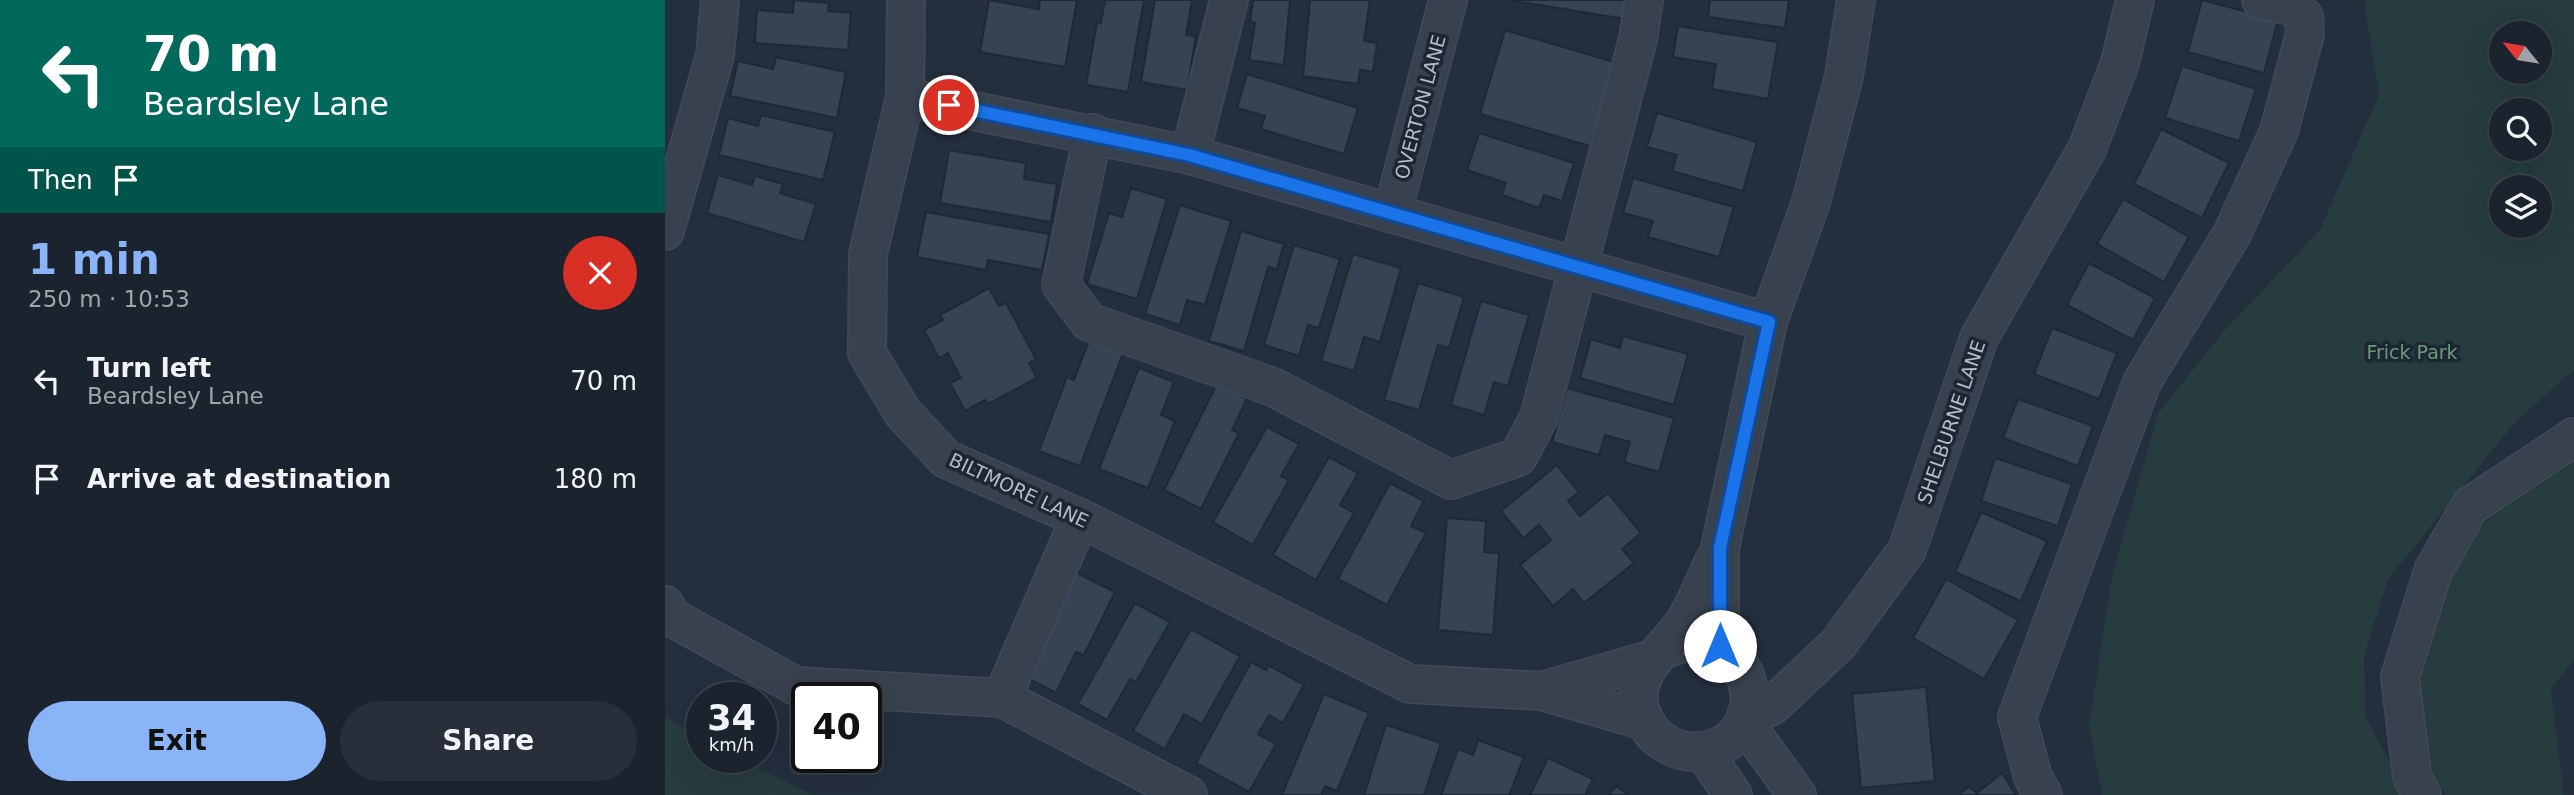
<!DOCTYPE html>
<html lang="en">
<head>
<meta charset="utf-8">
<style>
  :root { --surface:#1b232e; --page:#282f3a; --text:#f1f3f6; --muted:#a0a4aa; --line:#39404a; --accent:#8ab4f8 }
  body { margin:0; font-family:"DejaVu Sans",sans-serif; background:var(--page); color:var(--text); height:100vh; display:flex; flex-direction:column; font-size:26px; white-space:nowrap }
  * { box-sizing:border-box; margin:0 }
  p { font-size:23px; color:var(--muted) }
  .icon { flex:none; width:38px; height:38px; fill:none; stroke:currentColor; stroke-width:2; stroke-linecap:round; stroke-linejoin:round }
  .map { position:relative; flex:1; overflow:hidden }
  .drawer { display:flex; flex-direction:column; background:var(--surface); width:665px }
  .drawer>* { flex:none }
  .banner { background:#00695c; color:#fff; overflow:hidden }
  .needle { width:46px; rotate:300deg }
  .tools { position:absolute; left:1824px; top:21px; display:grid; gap:14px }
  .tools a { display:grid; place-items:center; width:63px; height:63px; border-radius:50%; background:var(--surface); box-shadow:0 7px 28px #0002,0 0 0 2px var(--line); font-size:35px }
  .speed { position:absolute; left:21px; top:682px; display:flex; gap:14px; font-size:35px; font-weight:700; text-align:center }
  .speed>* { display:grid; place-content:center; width:91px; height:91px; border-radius:50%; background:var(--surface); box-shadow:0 7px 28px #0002,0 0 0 2px var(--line); line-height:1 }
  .speed small { font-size:18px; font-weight:400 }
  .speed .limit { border:4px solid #111; border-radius:10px; background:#fff; color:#111 }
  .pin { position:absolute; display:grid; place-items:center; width:60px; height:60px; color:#fff; margin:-30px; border:4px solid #fff; border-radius:50%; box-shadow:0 2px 7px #0007 }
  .me { position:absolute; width:77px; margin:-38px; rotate:0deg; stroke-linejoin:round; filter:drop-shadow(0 0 5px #0008) }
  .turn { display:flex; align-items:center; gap:24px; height:147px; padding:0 28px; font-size:32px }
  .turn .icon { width:91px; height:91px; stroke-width:2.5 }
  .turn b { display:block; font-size:49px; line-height:60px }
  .then { display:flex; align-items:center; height:66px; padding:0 28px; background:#0003; gap:14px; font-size:26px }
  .round { display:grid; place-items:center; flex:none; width:74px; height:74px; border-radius:37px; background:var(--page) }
  .headline { display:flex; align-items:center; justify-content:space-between; height:119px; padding:0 28px }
  h1 { font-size:42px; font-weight:800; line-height:52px; color:var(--accent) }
  .action { display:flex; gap:14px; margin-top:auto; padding:14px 28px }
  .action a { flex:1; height:80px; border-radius:42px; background:var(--accent); color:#111; font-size:28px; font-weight:800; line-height:80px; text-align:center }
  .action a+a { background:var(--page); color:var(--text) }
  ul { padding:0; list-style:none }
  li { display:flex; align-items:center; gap:21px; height:98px; padding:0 28px }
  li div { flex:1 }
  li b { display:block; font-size:26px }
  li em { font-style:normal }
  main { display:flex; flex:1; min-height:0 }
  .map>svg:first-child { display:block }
</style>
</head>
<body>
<main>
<section class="drawer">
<div class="banner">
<div class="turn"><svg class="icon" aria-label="left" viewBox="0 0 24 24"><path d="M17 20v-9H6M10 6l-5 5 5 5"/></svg><div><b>70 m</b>Beardsley Lane</div></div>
<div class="then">Then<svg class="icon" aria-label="arrive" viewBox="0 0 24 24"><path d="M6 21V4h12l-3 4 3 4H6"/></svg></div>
</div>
<div class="headline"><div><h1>1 min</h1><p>250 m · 10:53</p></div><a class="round" style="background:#d93025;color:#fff"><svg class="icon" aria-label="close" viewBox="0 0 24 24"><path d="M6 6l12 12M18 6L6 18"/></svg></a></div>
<ul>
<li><svg class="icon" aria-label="left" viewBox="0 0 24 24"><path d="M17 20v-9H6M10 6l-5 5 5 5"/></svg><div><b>Turn left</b><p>Beardsley Lane</p></div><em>70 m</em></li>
<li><svg class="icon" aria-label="arrive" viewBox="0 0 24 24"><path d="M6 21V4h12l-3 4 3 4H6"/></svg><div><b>Arrive at destination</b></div><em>180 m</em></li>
</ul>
<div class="action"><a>Exit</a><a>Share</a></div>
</section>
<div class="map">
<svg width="1909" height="795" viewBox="0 0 1909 795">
  <rect width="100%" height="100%" fill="#242f3e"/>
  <!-- green -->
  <g fill="#263c3f" fill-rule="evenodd">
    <path d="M1699 0H1909V370L1852 420 1723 579 1699 656 1700 716 1742 795H1437L1424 726 1447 576 1493 414 1558 332 1655 230 1714 94ZM1836 33H1874V72H1836ZM1836 110H1874V149H1836ZM1836 187H1874V226H1836Z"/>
    <path d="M1909 455V660L1886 689 1899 795H1780C1775 784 1767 773 1763 762 1739 691 1768 576 1820 523 1846 496 1879 476 1909 455Z"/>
    <path d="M0 716 37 739V758H72L149 795H0Z"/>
  </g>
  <!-- building -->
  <g fill="#364354" stroke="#1f2835" stroke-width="2">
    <path d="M129 0 164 3 163 11 186 13 183 50 90 43 92 10 128 13Z"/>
    <path d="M324 0 374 9 375 0H412L400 67 315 52Z"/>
    <path d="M440 0H479L463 92 421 85 432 22 436 23Z"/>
    <path d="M490 0H527L521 35 531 36 522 90 476 82Z"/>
    <path d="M588 0H625L619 65 584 60 590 23 585 22Z"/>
    <path d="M645 0H705L699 41 712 43 708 72 695 70 693 84 638 76Z"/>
    <path d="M843 0H963L960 19Z"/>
    <path d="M1045 0H1124L1120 28 1043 17Z"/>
    <path d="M1537 0 1613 20 1599 73 1523 52Z"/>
    <path d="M1013 26 1113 42 1103 99 1047 89 1051 64 1008 57Z"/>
    <path d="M840 30 949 62 925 146 815 114Z"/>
    <path d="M111 57 181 72 172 118 65 96 73 61 108 69Z"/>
    <path d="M1517 66 1591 89 1574 141 1500 118Z"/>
    <path d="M582 74 693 108 679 154 596 129 600 116 572 108Z"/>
    <path d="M992 113 1092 142 1078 191 1007 171 1012 155 982 147Z"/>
    <path d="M96 115 170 132 158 180 54 155 63 118 93 126Z"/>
    <path d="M1496 129 1564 163 1537 218 1469 184Z"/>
    <path d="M814 133 909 163 897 201 879 195 874 208 837 195 841 183 802 170Z"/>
    <path d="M284 150 361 163 359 179 392 184 386 222 275 203Z"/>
    <path d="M53 175 87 185 90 176 118 184 115 193 151 204 139 242 42 213Z"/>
    <path d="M968 178 1069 207 1054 257 983 237 988 221 958 213Z"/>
    <path d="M466 188 502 199 472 299 422 284 444 213 457 217Z"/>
    <path d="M1458 199 1524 237 1499 282 1432 244Z"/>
    <path d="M515 205 566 221 540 305 522 300 515 325 480 314Z"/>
    <path d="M261 212 384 234 377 270 323 260 321 270 252 257Z"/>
    <path d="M576 231 619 244 612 269 603 267 579 351 544 341Z"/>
    <path d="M629 245 675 259 654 328 643 325 634 356 599 345Z"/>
    <path d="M688 254 736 268 715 342 699 337 689 371 656 361Z"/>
    <path d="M1424 263 1490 298 1468 340 1402 305Z"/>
    <path d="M753 283 799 297 784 348 773 345 754 410 719 400Z"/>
    <path d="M324 288 334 306 341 303 371 359 364 363 372 378 323 404 320 400 300 411 285 383 296 378 283 353 274 358 259 330 278 320 275 315Z"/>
    <path d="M816 301 864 315 843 386 829 382 819 415 786 405Z"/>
    <path d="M1387 328 1452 353 1434 399 1369 374Z"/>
    <path d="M958 336 1023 354 1009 405 915 378 926 339 955 348Z"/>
    <path d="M425 338 459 351 415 466 374 451 402 377 409 380Z"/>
    <path d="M474 368 509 382 496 415 510 421 483 488 434 469Z"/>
    <path d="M552 384 582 399 567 430 574 433 536 509 499 490Z"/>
    <path d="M902 388 1009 418 994 472 959 462 965 442 940 435 934 455 887 442Z"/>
    <path d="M1353 399 1428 426 1413 466 1338 438Z"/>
    <path d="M602 427 634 444 616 476 624 480 588 545 548 522Z"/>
    <path d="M664 457 693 473 675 505 689 513 651 580 608 555Z"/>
    <path d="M1330 458 1407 484 1393 526 1316 501Z"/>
    <path d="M892 465 914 492 903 501 915 516 943 493 976 533 957 549 969 563 919 603 908 589 888 606 855 565 886 540 874 525 858 538 836 511Z"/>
    <path d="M725 483 759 501 746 526 761 533 722 605 673 579Z"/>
    <path d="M1316 512 1382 541 1356 601 1290 572Z"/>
    <path d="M782 518 821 521 819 552 834 553 828 635 773 630Z"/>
    <path d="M410 572 450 592 419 655 411 652 391 693 358 676Z"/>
    <path d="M1281 579 1353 620 1319 679 1248 638Z"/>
    <path d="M470 603 505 622 471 682 465 679 442 720 413 704Z"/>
    <path d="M526 629 575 656 537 724 519 714 500 749 468 731Z"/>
    <path d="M586 662 601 670 603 665 639 685 618 723 604 715 593 734 611 744 584 792 531 763Z"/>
    <path d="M1261 687 1270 781 1196 788 1187 694Z"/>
    <path d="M659 694 704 713 672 791 660 786 656 795H617Z"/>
    <path d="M721 725 776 743 759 795H699Z"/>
    <path d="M813 740 859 757 844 795H776L793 749 808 755Z"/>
    <path d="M883 758 928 779 920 795H865Z"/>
    <path d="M1337 773 1351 795H1293L1304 787 1312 793Z"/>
    <path d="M951 786 964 795H944Z"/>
  </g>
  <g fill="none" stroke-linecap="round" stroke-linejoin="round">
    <!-- minor casing -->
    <g stroke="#414a57" stroke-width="40">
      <g id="minor">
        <path d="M241 0 240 97 203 254 202 353 238 413 281 459 415 518 745 684 877 691 980 721"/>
        <path d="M240 97 525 155 1103 322"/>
        <path d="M428 133 396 285 424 322 608 387 786 480 853 457 874 417 973 39 979 0"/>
        <path d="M525 155 564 0"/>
        <path d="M727 214 783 0"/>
        <path d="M0 231 50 55 55 0"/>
        <path d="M0 605 6 617 131 686 337 698 523 795"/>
        <path d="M1055 646V548L1103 322 1146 202 1179 76 1191 0"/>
        <path d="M1000 649C1090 612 1116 739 1038 751 1022 754 1006 748 993 738 985 732 980 722 976 712 963 674 1002 649 1020 621 1032 602 1040 579 1050 559"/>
        <path d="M877 691 988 659"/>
        <path d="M337 698 415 518"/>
        <path d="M1081 716 1107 706 1173 644 1242 550 1314 338 1422 149 1455 63 1470 0"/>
        <path d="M1079 722 1132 795"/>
        <path d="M1038 751 1068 795"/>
        <path d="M1378 795 1368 777 1352 717 1477 382 1567 234 1614 131 1640 34 1639 17 1627 6 1596 0"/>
        <path d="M1757 795 1747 776 1735 677 1768 571 1805 506 1909 437"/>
      </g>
    </g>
    <!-- minor -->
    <use href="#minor" stroke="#38414e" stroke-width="37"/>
  </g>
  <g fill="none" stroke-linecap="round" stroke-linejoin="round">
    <!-- route casing -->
    <g stroke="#114b97" stroke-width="18">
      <path id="route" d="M284 105 524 155 1104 322 1055 548V646"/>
    </g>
    <!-- route -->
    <use href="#route" stroke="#1a73e8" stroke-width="12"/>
  </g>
  <g text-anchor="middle" stroke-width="7" stroke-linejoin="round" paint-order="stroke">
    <!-- street labels -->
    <g font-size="19" fill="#b4bcc9" stroke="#1d2633">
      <text transform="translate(755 107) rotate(-75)" y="7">OVERTON LANE</text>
      <text transform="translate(1286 422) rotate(-71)" y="7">SHELBURNE LANE</text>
      <text transform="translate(354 490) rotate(25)" y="7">BILTMORE LANE</text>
    </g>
    <!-- park labels -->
    <g font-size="19" fill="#6b9a76" stroke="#1d2633">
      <text x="1747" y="359">Frick Park</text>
    </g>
  </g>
</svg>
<div class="tools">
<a><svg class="needle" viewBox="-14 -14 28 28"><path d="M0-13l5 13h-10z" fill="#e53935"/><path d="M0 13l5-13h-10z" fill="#a0a4aa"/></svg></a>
<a><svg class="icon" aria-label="search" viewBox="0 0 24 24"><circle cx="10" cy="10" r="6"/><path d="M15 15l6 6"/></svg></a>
<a><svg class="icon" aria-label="layers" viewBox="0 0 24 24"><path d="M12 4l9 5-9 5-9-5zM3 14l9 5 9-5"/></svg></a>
</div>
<div class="speed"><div>34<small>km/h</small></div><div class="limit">40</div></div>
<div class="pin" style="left:284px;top:105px;background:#d93025"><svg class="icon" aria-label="arrive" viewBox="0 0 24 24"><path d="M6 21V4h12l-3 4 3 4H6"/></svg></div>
<svg class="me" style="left:1055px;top:646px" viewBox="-20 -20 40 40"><circle r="19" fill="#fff"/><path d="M0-13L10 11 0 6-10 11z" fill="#1a73e8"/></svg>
</div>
</main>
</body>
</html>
